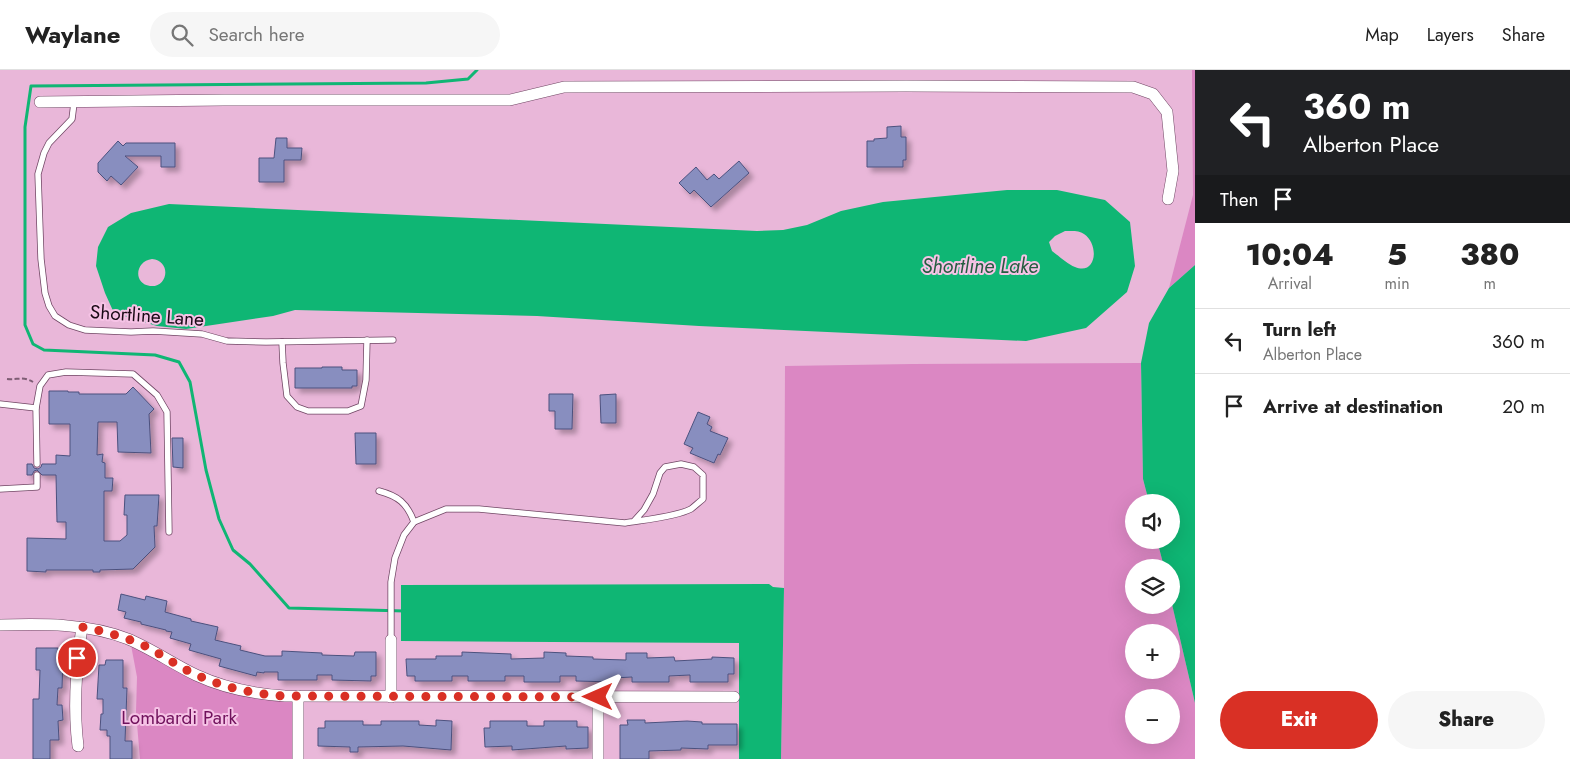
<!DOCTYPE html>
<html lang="en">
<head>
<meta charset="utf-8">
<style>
  :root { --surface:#fff; --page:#f6f6f6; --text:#222; --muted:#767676; --line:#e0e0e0; --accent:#d93025 }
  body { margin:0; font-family:Jost,sans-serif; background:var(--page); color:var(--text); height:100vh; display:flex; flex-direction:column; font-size:19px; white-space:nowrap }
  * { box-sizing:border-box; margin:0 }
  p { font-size:16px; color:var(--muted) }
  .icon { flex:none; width:28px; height:28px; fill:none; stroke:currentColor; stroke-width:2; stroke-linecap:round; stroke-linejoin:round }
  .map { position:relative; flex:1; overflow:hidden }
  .drawer { display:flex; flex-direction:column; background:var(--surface); width:375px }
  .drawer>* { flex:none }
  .hud { background:#202124; color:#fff; overflow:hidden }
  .buttons { position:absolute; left:1125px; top:424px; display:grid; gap:10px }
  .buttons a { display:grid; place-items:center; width:55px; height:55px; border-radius:50%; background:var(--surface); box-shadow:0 5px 20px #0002; font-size:25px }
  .pin { position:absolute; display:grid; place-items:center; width:42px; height:42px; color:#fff; margin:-21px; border:2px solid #fff; border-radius:50%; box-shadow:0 1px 5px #0007 }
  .me { position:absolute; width:55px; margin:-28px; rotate:270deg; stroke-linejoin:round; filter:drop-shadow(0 0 4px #0008) }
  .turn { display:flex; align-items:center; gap:18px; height:105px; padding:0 25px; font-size:22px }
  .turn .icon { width:65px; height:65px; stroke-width:2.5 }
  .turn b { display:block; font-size:35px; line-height:42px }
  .then { display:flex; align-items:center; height:48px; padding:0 25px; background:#0003; gap:10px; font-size:19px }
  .eta { display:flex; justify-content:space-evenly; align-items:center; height:85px; text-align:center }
  .eta b { font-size:30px; font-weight:800; line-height:35px }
  .action { display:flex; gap:10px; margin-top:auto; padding:10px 25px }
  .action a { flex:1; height:58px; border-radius:30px; background:var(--accent); color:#fff; font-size:20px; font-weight:800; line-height:58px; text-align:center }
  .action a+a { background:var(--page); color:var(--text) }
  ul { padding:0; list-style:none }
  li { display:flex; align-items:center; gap:15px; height:65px; padding:0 25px; border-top:1px solid var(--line) }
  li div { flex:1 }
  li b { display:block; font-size:19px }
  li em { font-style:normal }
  header { display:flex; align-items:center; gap:30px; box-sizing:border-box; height:70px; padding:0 25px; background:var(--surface); border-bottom:1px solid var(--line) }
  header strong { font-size:24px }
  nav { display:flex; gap:28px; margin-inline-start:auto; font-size:18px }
  .search { width:350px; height:45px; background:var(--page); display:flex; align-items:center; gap:12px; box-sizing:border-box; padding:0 18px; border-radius:28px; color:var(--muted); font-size:19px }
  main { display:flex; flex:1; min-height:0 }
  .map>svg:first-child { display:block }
</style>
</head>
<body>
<header>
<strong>Waylane</strong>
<div class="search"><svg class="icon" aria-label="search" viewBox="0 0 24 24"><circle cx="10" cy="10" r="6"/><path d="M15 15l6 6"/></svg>Search here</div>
<nav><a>Map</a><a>Layers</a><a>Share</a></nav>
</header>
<main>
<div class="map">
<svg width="1195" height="689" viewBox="0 0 1195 689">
  <defs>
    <filter id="shadow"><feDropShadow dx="4.5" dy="4.5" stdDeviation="2.5" flood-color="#0004"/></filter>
  </defs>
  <rect width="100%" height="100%" fill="#e9b7d9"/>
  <!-- green -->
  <g fill="#db87c3" fill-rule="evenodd">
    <path d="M1192 0H1195V195L1169 218 1193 125Z"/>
    <path d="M1141 293 1143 409 1149 432H1134V470H1157L1164 497 1134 498V535H1171V530L1195 633V689H781L784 518 785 296 912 294ZM1134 562H1171V600H1134ZM1134 628H1171V665H1134Z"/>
    <path d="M131 575 205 613 298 626V689H140L136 642 137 607Z"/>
  </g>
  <!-- water -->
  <g fill="#0fb674" fill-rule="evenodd">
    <path d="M1007 120H1057L1105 130 1130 152 1135 196 1127 222 1086 258 1026 271 699 256 537 246 295 240 273 246 186 259 157 256 114 243 105 223 96 196 98 177 108 157 131 143 169 134 757 161 783 160 807 155 841 141 883 132ZM1065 161C1071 161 1079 160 1084 164 1100 175 1096 206 1075 197 1067 194 1059 186 1052 181L1049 172 1055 166ZM152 189C172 191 168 218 150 216 133 214 135 191 152 189Z"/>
    <path d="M1195 195V633L1171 530V498L1164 497 1157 470H1171V432H1149L1143 409 1141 293 1149 253 1169 218Z"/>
    <path d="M769 514 773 517 784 518 781 689H739V573L401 571V515Z"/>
  </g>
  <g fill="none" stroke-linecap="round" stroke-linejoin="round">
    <!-- stream -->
    <path stroke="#0fb674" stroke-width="3" d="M405 541 289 538 250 494 233 480 219 449 206 400 190 312 179 292 155 285 44 280 33 274 25 255V57L31 16 426 13 468 9 477 0"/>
  </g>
  <!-- building -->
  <g fill="#888ebf" stroke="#4c517e" filter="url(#shadow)">
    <path d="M901 56V67H906V90H903V97H867V71H874V69L887 68V57Z"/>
    <path d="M276 68H287V78H302L301 90H284V112H259V88H274Z"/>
    <path d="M118 71 123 76 126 73H175V97H161V86H125L138 97 121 115 111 106 107 111 98 102V93Z"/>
    <path d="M739 91 749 103 711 137 694 120 690 124 679 113 696 97 707 110 714 104 719 109Z"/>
    <path d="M322 297H342V300H357V316H352V318H295V298H322Z"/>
    <path d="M133 317 154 339 149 344 151 383 118 382 117 352H98L97 385 103 384 102 392 105 393V408H113L112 421H104V471H120L127 465V445H124L125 425H159L157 456H154L155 477 133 499 100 500V502H93V500H46V502L27 501V468L66 469V452H57L56 405H42L37 400 34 401 32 405H27V394H32L34 398 38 399 41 397 42 394H56V385L70 386V354H49V321H68V322H79V324H126Z"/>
    <path d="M549 324H573L572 359H555V341H549Z"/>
    <path d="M616 324V353H601L600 325Z"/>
    <path d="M698 342 710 347 707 354 712 357 710 361 728 368 720 385 718 384 714 393 690 383 693 378 684 374Z"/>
    <path d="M355 363H376V394H356Z"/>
    <path d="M172 368H183V398L173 397Z"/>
    <path d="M121 524 145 530 146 526 167 531 165 542 191 549V551L218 557 215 570 241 576 240 580 265 586H282V581L322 583V585L354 586 355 582H376V606H371V611L332 610V605H317V610H278V602H264V603L257 602 256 606 219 596 221 589 189 580 191 574 170 568 172 562 166 561V560L141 554V552L124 548 126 542 118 540Z"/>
    <path d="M36 578H58V588H63L62 618H58L57 635H62L63 650 58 651 59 670H50V689H33V629H39L40 600H36Z"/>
    <path d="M462 582 511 584V589L544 588V582L566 583V586L593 587V589L626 590V583H647V588L674 587 675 591 712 589V587L734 588V604H728V612H690V605L669 606V612H632V607L614 608V612L576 611V606H560V612H524V606H505V611H468V606H452V611H415V606H407L406 589H436V586H462Z"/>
    <path d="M106 590H123V618H127L125 671H132V689H110V666H107V660H100L101 644H103V629H97L99 595H105Z"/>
    <path d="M436 650 452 651 451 680 403 676 358 677V682H350V677L318 676V658H325V651H363V655H381V651H419V655L436 656Z"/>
    <path d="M627 650H645V653L687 651 702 652V654H737V675H708V679L681 678V680L649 681V689H620V655H628Z"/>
    <path d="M490 651H527V656H544V651H577V657H588V678L566 679V676L512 680V676L485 677 484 658H490Z"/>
  </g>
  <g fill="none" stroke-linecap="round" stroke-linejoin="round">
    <!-- service casing -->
    <g stroke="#704664" stroke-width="7">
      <g id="service">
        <path d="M74 33 72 49 49 73 44 83 38 104 41 189 45 223 49 236 55 246 69 255 85 260 131 262 153 261 202 264 227 271 266 272 393 270"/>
        <path d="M282 272 283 293 287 326 297 337 308 341H348L361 336 366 310 367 270"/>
        <path d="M0 334 36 338"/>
        <path d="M37 394 36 338 40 316 48 305 66 302 133 304 157 325 167 342 169 462"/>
        <path d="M0 419 37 417V405"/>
        <path d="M379 421C398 426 407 433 414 452"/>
        <path d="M391 570V512L395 488 404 465 414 452 446 439H479L625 453C642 450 676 447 691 439 695 436 699 432 703 429V405L694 397 681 394 665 397 660 403 653 424 644 440 634 451"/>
      </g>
    </g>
    <!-- minor casing -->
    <g stroke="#704664" stroke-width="12">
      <g id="minor">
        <path d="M40 32 224 30H510L564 17 906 16 1133 17 1153 24 1167 42 1173 101 1168 129"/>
        <path d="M0 555C44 554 87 553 128 569 152 579 173 594 196 605 224 618 254 624 285 626L734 627"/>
        <path d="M391 627V570"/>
        <path d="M78 676C73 636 76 597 82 557"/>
        <path d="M298 689V626"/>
        <path d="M598 689V627"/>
      </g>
    </g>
    <!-- path -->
    <path stroke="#7e5d74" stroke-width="2" stroke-dasharray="5 2.5" stroke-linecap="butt" d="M7 309C18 310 23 306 33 312"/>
    <!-- service -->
    <use href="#service" stroke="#fff" stroke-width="5.5"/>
    <!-- minor -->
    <use href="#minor" stroke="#fff" stroke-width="11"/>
  </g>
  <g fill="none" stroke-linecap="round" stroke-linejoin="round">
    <!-- route -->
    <path stroke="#d93025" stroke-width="9" stroke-dasharray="0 16.2" d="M77 588 82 557C104 561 125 567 145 576 163 585 180 598 199 606 226 618 254 624 284 626L598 627"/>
  </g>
  <g text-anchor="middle" stroke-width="4" stroke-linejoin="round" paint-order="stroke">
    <!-- street labels -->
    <g font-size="19" fill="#190915" stroke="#f6c3e6">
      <text transform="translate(147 245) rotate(4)" y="7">Shortline Lane</text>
    </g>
    <!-- park labels -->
    <g font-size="19" fill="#70115c" stroke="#f6c3e6">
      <text x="179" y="654">Lombardi Park</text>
    </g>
    <!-- water labels -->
    <g font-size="20" font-style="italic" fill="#265d41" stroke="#f6c3e6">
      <text x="980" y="203">Shortline Lake</text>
    </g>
  </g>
</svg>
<div class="buttons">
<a><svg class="icon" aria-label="sound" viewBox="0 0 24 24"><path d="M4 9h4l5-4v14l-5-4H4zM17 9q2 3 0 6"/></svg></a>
<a><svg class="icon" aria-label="layers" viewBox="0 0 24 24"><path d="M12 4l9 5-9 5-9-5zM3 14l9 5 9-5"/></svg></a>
<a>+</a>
<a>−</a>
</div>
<div class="pin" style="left:77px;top:588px;background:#d93025"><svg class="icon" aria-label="arrive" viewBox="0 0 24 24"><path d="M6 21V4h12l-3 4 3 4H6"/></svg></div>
<svg class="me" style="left:598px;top:627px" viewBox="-20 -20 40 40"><path d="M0-17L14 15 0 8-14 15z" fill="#d93025" stroke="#fff" stroke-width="4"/></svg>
</div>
<section class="drawer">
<div class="hud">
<div class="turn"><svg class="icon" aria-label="left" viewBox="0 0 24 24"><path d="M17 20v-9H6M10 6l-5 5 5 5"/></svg><div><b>360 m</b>Alberton Place</div></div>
<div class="then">Then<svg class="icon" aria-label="arrive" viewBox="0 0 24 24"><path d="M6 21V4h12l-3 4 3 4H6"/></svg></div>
</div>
<div class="eta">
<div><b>10:04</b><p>Arrival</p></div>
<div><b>5</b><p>min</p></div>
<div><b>380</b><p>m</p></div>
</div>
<ul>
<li><svg class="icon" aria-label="left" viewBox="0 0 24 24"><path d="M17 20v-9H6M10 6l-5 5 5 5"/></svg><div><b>Turn left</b><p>Alberton Place</p></div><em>360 m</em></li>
<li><svg class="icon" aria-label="arrive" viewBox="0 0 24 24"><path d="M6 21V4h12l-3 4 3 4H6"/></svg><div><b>Arrive at destination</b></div><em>20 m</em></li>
</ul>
<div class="action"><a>Exit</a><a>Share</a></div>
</section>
</main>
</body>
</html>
